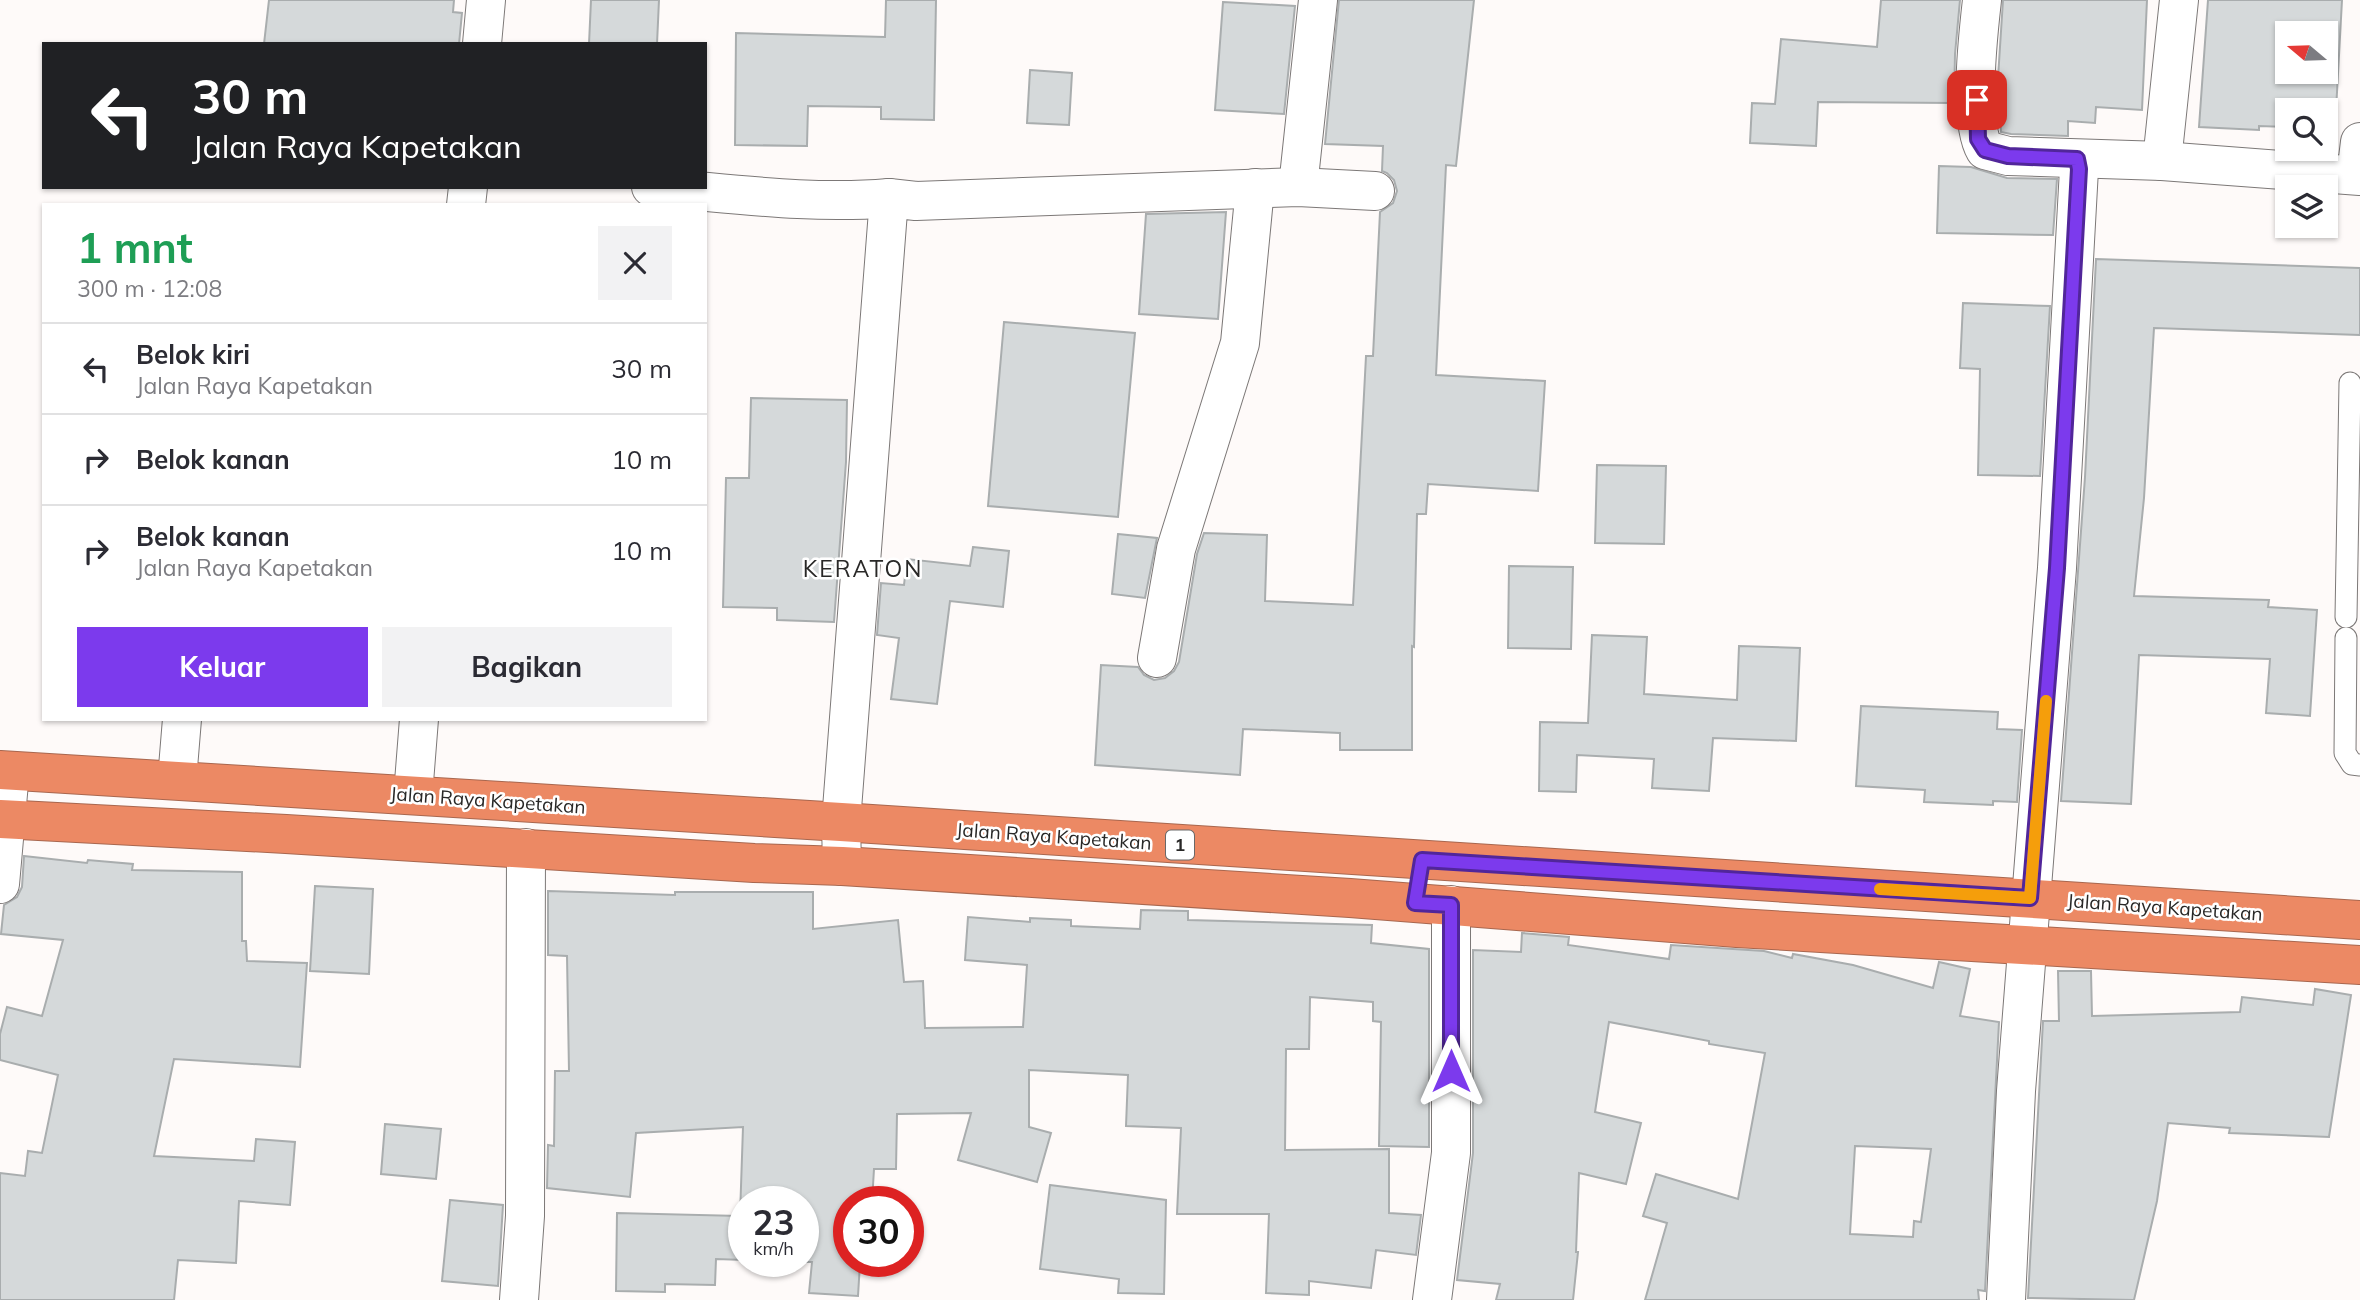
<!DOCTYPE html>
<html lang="id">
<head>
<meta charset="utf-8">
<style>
  :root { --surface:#fff; --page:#f2f2f3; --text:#2b2b33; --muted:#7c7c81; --line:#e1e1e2; --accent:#7c3aed }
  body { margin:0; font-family:Mulish,sans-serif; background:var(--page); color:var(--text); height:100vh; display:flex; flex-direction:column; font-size:26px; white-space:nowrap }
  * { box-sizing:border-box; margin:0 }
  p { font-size:23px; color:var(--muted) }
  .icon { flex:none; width:38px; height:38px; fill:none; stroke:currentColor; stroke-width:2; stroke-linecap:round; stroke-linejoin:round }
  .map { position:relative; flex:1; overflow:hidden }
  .sheet { position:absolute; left:42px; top:203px; width:665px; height:518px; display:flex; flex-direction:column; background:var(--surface); border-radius:0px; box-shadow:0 2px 5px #0004 }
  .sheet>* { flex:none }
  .banner { position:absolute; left:42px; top:42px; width:665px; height:147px; border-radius:0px; box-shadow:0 2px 5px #0004; background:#202124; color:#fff; overflow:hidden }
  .needle { width:46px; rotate:289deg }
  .controls { position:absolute; left:2275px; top:21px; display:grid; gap:14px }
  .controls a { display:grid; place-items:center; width:63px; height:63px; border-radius:0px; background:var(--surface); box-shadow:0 2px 5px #0004; font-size:35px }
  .speed { position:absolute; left:728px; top:1186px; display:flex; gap:14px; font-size:35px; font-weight:700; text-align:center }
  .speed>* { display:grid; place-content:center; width:91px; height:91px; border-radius:50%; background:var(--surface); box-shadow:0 2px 5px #0004; line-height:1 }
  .speed small { font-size:18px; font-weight:400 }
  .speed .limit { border:10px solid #d22; background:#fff; color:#111 }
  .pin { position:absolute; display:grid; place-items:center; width:60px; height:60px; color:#fff; margin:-30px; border-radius:14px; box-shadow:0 4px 10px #0006 }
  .me { position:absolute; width:77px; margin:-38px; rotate:0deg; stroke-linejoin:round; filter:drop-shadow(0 0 5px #0008) }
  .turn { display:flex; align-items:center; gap:24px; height:147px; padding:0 35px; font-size:32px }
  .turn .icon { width:91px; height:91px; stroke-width:2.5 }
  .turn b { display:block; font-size:49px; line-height:60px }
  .round { display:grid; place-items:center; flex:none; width:74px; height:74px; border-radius:0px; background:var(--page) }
  .overview { display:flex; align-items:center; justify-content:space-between; height:119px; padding:0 35px }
  h1 { font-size:42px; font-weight:700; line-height:52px; color:#1e9e55 }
  .primary-button { display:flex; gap:14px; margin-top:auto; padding:14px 35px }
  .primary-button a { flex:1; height:80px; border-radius:0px; background:var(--accent); color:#fff; font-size:28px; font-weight:700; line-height:80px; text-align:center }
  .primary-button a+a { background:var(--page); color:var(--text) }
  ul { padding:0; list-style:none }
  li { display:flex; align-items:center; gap:21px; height:91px; padding:0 35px; border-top:2px solid var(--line) }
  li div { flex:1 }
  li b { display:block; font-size:26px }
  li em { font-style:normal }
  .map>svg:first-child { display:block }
</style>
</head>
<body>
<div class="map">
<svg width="2360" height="1300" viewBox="0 0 2360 1300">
  <rect width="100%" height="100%" fill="#fefaf9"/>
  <!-- building -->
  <g fill="#d5d9da" stroke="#a9adae" stroke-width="2" fill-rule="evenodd">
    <path d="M269 0H454L453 12 462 13 459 44H264Z"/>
    <path d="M591 0H659L657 44H589Z"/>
    <path d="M886 0H936L934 120 881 119V107L808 106 807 146 735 145 736 33 885 37Z"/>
    <path d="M1339 0H1474L1456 166 1446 165 1436 375 1545 381 1538 491 1428 484 1426 514H1417L1414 647 1412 646V750H1340V733L1243 729 1240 775 1095 765 1101 665 1138 667 1144 675 1154 680 1165 678 1174 671 1179 662 1197 554 1204 533 1267 535 1265 601 1353 605 1366 356H1373L1380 212 1393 203 1397 191 1394 180 1387 173 1382 171 1383 146 1325 144Z"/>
    <path d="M1881 0H1960L1955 54 1954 103 1818 102 1816 146 1750 143 1752 103 1775 104 1781 39 1877 47Z"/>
    <path d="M2003 0H2147L2142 110 2096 107 2095 123 2068 121V136L2011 134 2001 132 1998 78Z"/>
    <path d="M2208 0H2342L2335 129 2326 128V110H2287V127L2259 126V130L2199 127ZM2287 33H2326V72H2287Z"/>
    <path d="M1223 2 1295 6 1284 114 1215 110Z"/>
    <path d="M1030 70 1072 73 1069 125 1027 123Z"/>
    <path d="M1939 166 1971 167 2007 178 2057 179 2053 235 1937 233Z"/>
    <path d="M1226 212 1218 319 1139 314 1146 214Z"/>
    <path d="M2096 259 2360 268V335L2154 328 2144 498 2134 596 2269 600 2268 607 2317 610 2310 716 2266 713 2270 659 2139 655 2131 804 2061 801 2085 477Z"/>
    <path d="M1963 303 2050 306 2040 476 1978 475 1980 369 1960 368Z"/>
    <path d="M1004 322 1135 333 1118 517 988 506Z"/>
    <path d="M751 398 847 400 846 462 834 622 777 620V608L723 607 726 478H749Z"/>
    <path d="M1597 465 1666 466 1664 544 1595 543Z"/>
    <path d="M1118 534 1157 538 1145 598 1112 594Z"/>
    <path d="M973 547 1009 551 1003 607 950 601 937 704 891 699 899 638 877 635 881 583 904 585 907 559 970 566Z"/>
    <path d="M1509 566 1573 567 1571 649 1508 648Z"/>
    <path d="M1592 635 1647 637 1644 694 1737 700 1739 646 1800 648 1796 741 1713 738 1709 791 1652 788 1654 759 1577 755 1576 792 1539 791 1540 722 1588 723Z"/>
    <path d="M1861 706 1998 712 1997 729 2022 730 2017 802 1993 801V805L1924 802 1925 790 1856 786Z"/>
    <path d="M24 856 87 863 88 860 133 864 132 870 242 872V941H246L247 961 307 963 300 1067 174 1059 154 1156 254 1161 256 1139 295 1142 290 1205 239 1201 236 1263 178 1260 174 1300H0V1173L25 1176 28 1151 42 1153 58 1075 0 1060V1034L7 1007 42 1016 63 940 1 934 4 905 17 897 22 887Z"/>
    <path d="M315 886 373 889 369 974 310 971Z"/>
    <path d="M548 891 675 895V892H813V929L898 920 904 982 923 981 925 1028 1023 1027 1027 965 965 960 968 917 1030 922V918L1071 920V926L1140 929 1141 910 1188 911V920L1372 925 1371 943 1429 949V1147L1379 1146 1381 1022 1373 1021V1002L1310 997 1309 1049H1286L1285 1150 1389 1149V1213L1421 1215 1416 1255 1376 1250 1371 1288 1309 1281V1295L1266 1293 1269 1214H1177L1181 1128 1126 1126 1128 1075 1029 1070V1127L1051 1133 1037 1182 958 1160 971 1113 897 1114 896 1169H874L872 1202H849V1262H868V1264L860 1263 858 1296 809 1293 812 1262H801H803V1202H744V1260L716 1259 715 1285 665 1284V1292L616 1291 617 1213 740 1216 743 1127 636 1133 630 1197 547 1188 548 1145 554 1146 555 1071H569L567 956 548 955Z"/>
    <path d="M1522 933 1569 937 1568 945 1669 959 1671 945 1764 951 1792 958 1793 954 1853 965 1933 988 1939 962 1970 969 1960 1016 1999 1022 1985 1291 1978 1290 1979 1300H1645L1667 1223 1643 1216 1656 1174 1738 1199 1765 1053 1709 1044V1041L1609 1022 1595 1112 1641 1123 1626 1184 1579 1173 1576 1252H1578L1573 1300H1496L1500 1284 1457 1280 1473 1153V950L1521 952ZM1855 1146 1931 1149 1921 1222 1914 1221 1913 1237 1850 1234Z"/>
    <path d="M2058 971H2091L2092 1016 2240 1012 2242 997 2313 1005 2315 989 2351 995 2329 1137 2229 1133 2230 1128 2168 1123 2157 1201 2134 1300 2028 1298 2043 1021H2059Z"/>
    <path d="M385 1124 441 1129 436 1179 381 1174Z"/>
    <path d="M1050 1185 1166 1200 1164 1294 1118 1293 1119 1279 1040 1269Z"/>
    <path d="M450 1200 503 1205 498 1286 442 1281Z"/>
  </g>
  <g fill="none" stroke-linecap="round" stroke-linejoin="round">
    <!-- lane casing -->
    <g stroke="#7c7877" stroke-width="23">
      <g id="lane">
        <path d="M2346 617 2350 383"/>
        <path d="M2346 638 2345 753 2352 764 2360 765"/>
      </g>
    </g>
    <!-- street casing -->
    <g stroke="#7c7877" stroke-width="40">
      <g id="street">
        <path d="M1982 0C1978 35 1968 121 1985 150L2008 156 2162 161 2360 176"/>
        <path d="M482 44 486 0"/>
        <path d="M2162 161 2179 0"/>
        <path d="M2356 175 2360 142"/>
        <path d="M651 187C730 193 810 205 889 198"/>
        <path d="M1298 187 1318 0"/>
        <path d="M466 205 468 187"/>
        <path d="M1157 658 1176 549 1240 343 1255 188"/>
        <path d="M177 780 182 719"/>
        <path d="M413 795 419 719"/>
        <path d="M842 866 841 822 889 198 916 201 1298 187 1375 191"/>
        <path d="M0 884 10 771"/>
        <path d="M519 1300 525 1216 526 848"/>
        <path d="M1432 1300 1451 1153V905"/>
        <path d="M2006 1300 2016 1091 2057 568 2079 169 2077 159"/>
      </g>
    </g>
    <!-- highway casing -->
    <g stroke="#a8674f" stroke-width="40">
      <g id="highway">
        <path d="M0 770 841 822 2360 920"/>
        <path d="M0 819 286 834 754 863 842 866 1350 898 1737 928 2360 965"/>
      </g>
    </g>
    <!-- lane -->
    <use href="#lane" stroke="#fff" stroke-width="21"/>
    <!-- street -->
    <use href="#street" stroke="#fff" stroke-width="38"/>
    <!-- highway -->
    <use href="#highway" stroke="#ec8964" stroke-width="38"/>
  </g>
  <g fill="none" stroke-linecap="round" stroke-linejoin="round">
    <!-- route casing -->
    <g stroke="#51269a" stroke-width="18">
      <path id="route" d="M1451 1071V905L1415 903 1422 860 2030 898 2057 568 2079 169 2077 159 2008 156 1985 150 1978 139 1977 100"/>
    </g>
    <!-- route -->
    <use href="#route" stroke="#7c3aed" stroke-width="12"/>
    <!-- slow -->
    <path stroke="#f59e0b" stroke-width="12" d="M1880 889 2030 898 2046 701"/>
  </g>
  <g text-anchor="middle" stroke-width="5" stroke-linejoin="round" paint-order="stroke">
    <!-- shield labels -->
    <rect fill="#fff" stroke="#696868" stroke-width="2" x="1166" y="830.5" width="28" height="29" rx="5"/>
    <g font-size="18" font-weight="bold" fill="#292827">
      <text x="1180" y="851">1</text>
    </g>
    <!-- street labels -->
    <g font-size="19" fill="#292827" stroke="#fff">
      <text transform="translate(488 800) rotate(4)" y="7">Jalan Raya Kapetakan</text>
      <text transform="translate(1054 836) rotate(4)" y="7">Jalan Raya Kapetakan</text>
      <text transform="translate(2165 907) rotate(4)" y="7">Jalan Raya Kapetakan</text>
    </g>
    <!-- quarter labels -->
    <g font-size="23" letter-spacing="2" fill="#292827" stroke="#fff">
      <text x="863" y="577">KERATON</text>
    </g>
  </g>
</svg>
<div class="controls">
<a><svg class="needle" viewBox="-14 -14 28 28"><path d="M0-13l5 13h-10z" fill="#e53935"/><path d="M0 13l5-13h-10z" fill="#7c7c81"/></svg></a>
<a><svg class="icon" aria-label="search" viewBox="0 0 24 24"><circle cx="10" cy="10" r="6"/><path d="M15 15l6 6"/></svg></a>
<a><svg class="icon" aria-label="layers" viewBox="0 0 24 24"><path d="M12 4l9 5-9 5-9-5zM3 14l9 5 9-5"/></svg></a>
</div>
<div class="speed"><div>23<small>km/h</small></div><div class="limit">30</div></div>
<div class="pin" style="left:1977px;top:100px;background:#d93025"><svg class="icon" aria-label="arrive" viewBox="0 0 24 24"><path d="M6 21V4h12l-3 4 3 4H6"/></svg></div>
<svg class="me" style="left:1451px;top:1071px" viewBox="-20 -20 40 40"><path d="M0-17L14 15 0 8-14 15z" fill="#7c3aed" stroke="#fff" stroke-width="4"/></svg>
<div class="banner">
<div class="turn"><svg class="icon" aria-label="left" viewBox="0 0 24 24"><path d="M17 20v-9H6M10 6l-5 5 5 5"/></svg><div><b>30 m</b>Jalan Raya Kapetakan</div></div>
</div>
<section class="sheet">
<div class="overview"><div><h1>1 mnt</h1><p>300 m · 12:08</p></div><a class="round"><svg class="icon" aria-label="close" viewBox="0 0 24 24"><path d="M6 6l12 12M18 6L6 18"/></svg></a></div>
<ul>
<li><svg class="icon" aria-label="left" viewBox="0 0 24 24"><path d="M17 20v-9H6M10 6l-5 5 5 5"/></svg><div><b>Belok kiri</b><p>Jalan Raya Kapetakan</p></div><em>30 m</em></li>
<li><svg class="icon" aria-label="right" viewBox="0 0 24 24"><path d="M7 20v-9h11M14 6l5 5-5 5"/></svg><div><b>Belok kanan</b></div><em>10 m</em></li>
<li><svg class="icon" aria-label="right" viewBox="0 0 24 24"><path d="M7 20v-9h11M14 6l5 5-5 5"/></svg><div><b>Belok kanan</b><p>Jalan Raya Kapetakan</p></div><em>10 m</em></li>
</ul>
<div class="primary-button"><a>Keluar</a><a>Bagikan</a></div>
</section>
</div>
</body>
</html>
